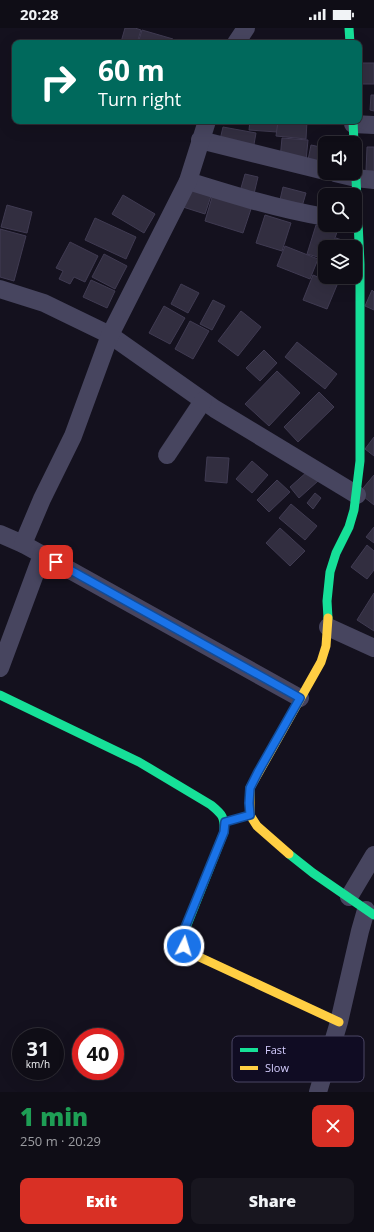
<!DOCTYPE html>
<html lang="en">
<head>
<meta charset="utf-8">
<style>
  :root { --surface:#0f0d16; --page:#18161f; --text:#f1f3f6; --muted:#9b9ca1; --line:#2f2d35; --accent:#d93025 }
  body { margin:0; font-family:"Open Sans",sans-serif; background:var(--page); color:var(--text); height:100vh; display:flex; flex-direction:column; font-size:15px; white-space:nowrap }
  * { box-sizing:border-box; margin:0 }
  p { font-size:13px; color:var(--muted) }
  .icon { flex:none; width:22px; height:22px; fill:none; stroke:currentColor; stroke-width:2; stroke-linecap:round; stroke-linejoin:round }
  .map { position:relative; height:1064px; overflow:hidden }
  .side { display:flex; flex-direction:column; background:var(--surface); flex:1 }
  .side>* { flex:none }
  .banner { position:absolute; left:12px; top:12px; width:350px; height:84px; border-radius:8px; box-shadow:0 4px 16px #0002,0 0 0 1px var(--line); background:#00695c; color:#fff; overflow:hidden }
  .fabs { position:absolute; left:318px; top:108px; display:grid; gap:8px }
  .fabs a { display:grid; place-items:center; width:44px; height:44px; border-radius:8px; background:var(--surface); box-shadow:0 4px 16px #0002,0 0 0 1px var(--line); font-size:20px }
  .speed { position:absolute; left:12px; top:1000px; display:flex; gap:8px; font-size:20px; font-weight:700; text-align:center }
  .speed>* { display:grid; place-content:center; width:52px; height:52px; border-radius:50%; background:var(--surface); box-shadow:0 4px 16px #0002,0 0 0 1px var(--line); line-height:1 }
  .speed small { font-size:10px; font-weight:400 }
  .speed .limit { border:6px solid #d22; background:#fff; color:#111 }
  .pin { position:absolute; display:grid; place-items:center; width:34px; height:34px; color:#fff; margin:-17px; border-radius:8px; box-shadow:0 2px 6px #0006 }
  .me { position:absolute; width:44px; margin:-22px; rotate:5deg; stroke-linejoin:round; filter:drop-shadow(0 0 3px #0008) }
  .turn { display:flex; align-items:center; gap:14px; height:84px; padding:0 20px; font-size:18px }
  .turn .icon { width:52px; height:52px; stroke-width:2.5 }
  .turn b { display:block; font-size:28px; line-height:34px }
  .round { display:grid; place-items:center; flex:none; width:42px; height:42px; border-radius:8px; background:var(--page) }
  .summary { display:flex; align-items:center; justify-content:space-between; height:68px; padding:0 20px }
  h1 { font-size:24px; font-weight:800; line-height:30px; color:#1e9e55 }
  .action { display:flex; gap:8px; margin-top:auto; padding:8px 20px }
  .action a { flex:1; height:46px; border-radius:8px; background:var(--accent); color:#fff; font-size:16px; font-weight:800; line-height:46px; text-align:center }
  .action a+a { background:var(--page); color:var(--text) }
  .status { display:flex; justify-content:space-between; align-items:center; height:28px; padding:0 20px; background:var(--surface); direction:ltr }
  .status svg { height:11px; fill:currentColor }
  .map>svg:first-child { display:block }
</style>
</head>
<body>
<div class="status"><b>20:28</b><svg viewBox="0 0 49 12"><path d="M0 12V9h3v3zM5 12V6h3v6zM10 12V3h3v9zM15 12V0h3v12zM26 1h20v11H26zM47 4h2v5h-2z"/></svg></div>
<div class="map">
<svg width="374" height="1064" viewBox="0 0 374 1064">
  <rect width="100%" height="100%" fill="#14111e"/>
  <!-- building -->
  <g fill="#322e40" stroke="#403b52">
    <path d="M125 0H135L141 2 137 15 121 14Z"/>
    <path d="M142 2 173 11 172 15H138Z"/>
    <path d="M360 35H374V56H361Z"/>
    <path d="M371 67H374V83L370 82Z"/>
    <path d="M250 93 278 94 277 104 249 102Z"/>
    <path d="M278 93H307L306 111 276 108Z"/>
    <path d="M223 99 256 105 253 122 219 116Z"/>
    <path d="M282 110 308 112 306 133 280 131Z"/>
    <path d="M311 117 325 120V141L307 137Z"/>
    <path d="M367 119H374V143H366Z"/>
    <path d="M245 146 258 149 253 170 239 167Z"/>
    <path d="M283 159 306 165 301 182 279 176Z"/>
    <path d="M189 160 211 168 205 186 183 179Z"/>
    <path d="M213 166 252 178 243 205 205 193Z"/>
    <path d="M123 167 155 186 144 205 112 186Z"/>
    <path d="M7 177 32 184 27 205 1 199Z"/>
    <path d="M265 187 291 195 282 223 256 215Z"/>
    <path d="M95 190 136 209 126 231 85 212Z"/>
    <path d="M316 197 337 204 332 219H325V231L307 226Z"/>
    <path d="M0 201 26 208 14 253 0 249Z"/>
    <path d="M336 210 348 214 346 219H333Z"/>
    <path d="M70 214 98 228 85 254 74 249 70 256 59 251 63 243 56 240Z"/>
    <path d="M285 218 318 231 310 251 277 238Z"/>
    <path d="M104 226 127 238 115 261 92 249Z"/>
    <path d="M313 247 337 257 327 281 303 272Z"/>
    <path d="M91 252 115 263 107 280 83 269Z"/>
    <path d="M181 256 199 265 188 285 171 276Z"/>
    <path d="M372 262 374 264V282L365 278Z"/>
    <path d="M213 272 225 278 212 302 200 296Z"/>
    <path d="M164 278 185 290 170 316 149 305Z"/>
    <path d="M241 283 261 299 238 328 218 313Z"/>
    <path d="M190 293 209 303 193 331 175 321Z"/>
    <path d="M297 314 337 346 325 361 285 329Z"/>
    <path d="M264 322 277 335 260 353 246 340Z"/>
    <path d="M277 343 300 365 269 398 245 376Z"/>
    <path d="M319 364 334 379 298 414 284 399Z"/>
    <path d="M374 409V428L365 421Z"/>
    <path d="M207 429 229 430 227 455 205 453Z"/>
    <path d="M252 433 268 447 252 465 236 451Z"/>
    <path d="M308 443 318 453 299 470 290 459Z"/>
    <path d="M374 447V477L359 465Z"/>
    <path d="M277 452 290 464 269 484 257 472Z"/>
    <path d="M315 465 321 470 313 481 307 475Z"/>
    <path d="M291 476 317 498 305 512 279 490Z"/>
    <path d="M374 499V515L366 509Z"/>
    <path d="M280 500 305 523 290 538 266 515Z"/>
    <path d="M367 517 374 523V542L367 551 351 539Z"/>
    <path d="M374 565V603L357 592Z"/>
  </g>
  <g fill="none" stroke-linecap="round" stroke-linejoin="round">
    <!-- street -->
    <g stroke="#47455f" stroke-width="18">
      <path d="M236 15 246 0"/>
      <path d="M353 96 374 97"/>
      <path d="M200 112 325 143"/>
      <path d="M335 145 356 150 374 152"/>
      <path d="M188 153C233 167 278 181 325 189"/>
      <path d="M0 261 44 275 110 307 215 381 357 467"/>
      <path d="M167 427 203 373"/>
      <path d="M0 506 23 516 300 670"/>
      <path d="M23 516 42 471 73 408 110 307 188 153 207 93"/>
      <path d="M328 599 374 620"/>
      <path d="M0 640 42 527"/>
      <path d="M349 869 374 827"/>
      <path d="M318 1064 339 994 360 903 366 882"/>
    </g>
    <!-- fast -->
    <g stroke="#16e098" stroke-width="9">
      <path d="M349 0 350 15"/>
      <path d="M353 93 354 115"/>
      <path d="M328 590 327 573 330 544 336 525 349 499 354 482 360 433V236L355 129"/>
      <path d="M0 667 139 734 211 777C222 786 225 789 224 804L183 907 184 918 188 922"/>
      <path d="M289 826 313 845 374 887"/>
    </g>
    <!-- slow -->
    <g stroke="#ffcf43" stroke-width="9">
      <path d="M289 826 257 798 250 787V760L321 634 326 618 328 590"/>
      <path d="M188 922 195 927 339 994"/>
    </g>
  </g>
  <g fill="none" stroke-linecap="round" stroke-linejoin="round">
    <!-- route casing -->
    <g stroke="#114b97" stroke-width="10">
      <path id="route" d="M56 534 300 670 258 744 250 760 249 775 250 787 225 794 224 804 182 907 184 918"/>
    </g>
    <!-- route -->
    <use href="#route" stroke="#1a73e8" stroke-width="7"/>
  </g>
  <!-- legend -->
  <rect x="232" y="1008" width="132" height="46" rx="6" fill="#100c23" stroke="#4b4665" stroke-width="1"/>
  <rect x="240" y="1020" width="18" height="4" fill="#16e098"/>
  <rect x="240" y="1038" width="18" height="4" fill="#ffcf43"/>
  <g font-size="11" fill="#d5ceff">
    <text x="265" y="1026">Fast</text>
    <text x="265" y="1044">Slow</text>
  </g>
</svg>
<div class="fabs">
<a><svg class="icon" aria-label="sound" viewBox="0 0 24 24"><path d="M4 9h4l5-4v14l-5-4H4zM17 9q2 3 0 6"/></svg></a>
<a><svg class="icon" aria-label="search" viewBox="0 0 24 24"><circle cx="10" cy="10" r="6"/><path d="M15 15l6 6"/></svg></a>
<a><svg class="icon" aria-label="layers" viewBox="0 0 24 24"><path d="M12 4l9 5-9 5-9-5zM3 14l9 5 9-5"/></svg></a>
</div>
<div class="speed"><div>31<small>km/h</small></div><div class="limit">40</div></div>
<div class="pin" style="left:56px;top:534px;background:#d93025"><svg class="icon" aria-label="arrive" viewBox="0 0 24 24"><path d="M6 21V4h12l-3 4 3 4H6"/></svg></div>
<svg class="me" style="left:184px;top:918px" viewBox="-20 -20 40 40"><circle r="17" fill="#1a73e8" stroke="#fff" stroke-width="3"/><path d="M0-11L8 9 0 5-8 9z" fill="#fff"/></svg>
<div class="banner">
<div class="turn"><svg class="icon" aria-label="right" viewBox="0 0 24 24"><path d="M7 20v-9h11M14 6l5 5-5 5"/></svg><div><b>60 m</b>Turn right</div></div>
</div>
</div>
<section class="side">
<div class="summary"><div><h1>1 min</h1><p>250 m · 20:29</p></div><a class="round" style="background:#d93025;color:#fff"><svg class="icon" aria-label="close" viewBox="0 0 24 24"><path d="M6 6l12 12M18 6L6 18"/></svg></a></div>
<div class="action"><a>Exit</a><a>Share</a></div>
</section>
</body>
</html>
